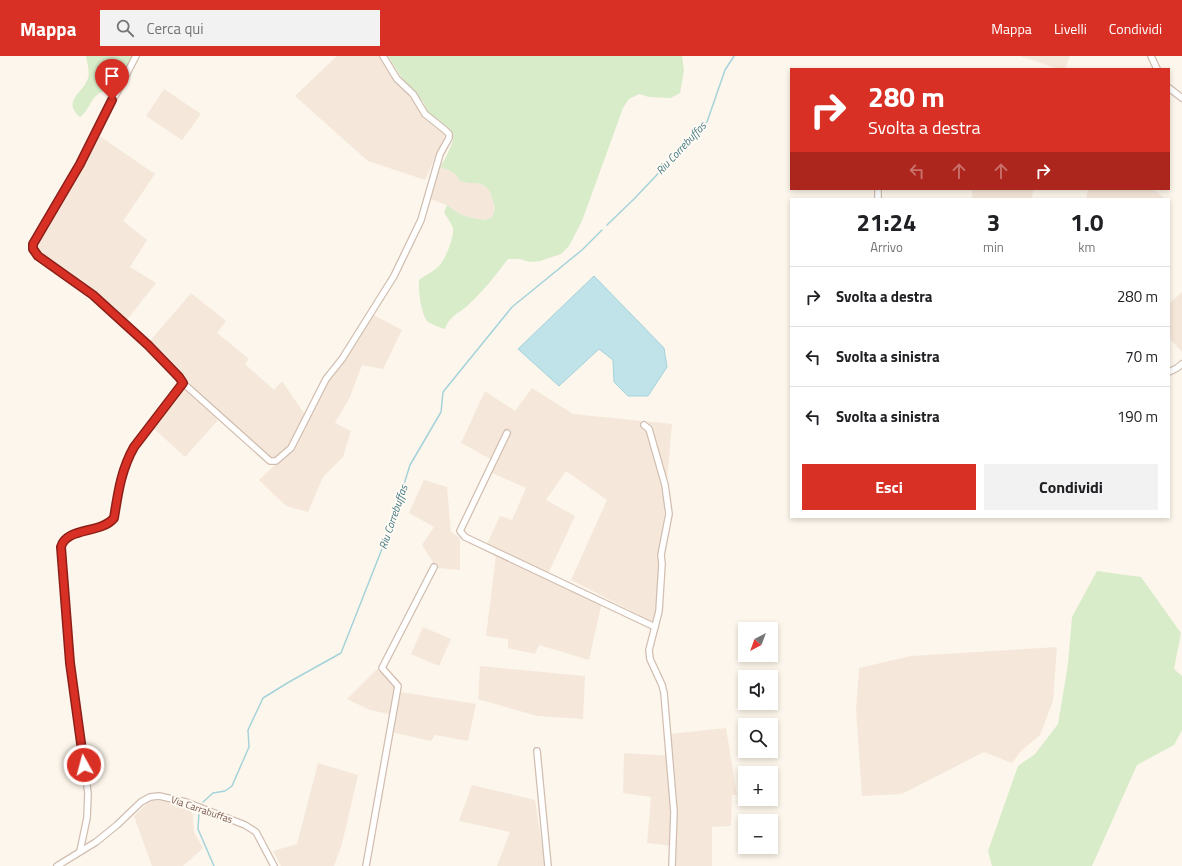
<!DOCTYPE html>
<html lang="it">
<head>
<meta charset="utf-8">
<style>
  :root { --surface:#fff; --page:#f2f2f2; --text:#202124; --muted:#757577; --line:#e0e0e0; --accent:#d93025 }
  body { margin:0; font-family:"Titillium Web",sans-serif; background:var(--page); color:var(--text); height:100vh; display:flex; flex-direction:column; font-size:15px; white-space:nowrap }
  * { box-sizing:border-box; margin:0 }
  p { font-size:13px; color:var(--muted) }
  .icon { flex:none; width:22px; height:22px; fill:none; stroke:currentColor; stroke-width:2; stroke-linecap:round; stroke-linejoin:round }
  .map { position:relative; flex:1; overflow:hidden }
  .sheet { position:absolute; left:790px; top:142px; width:380px; height:320px; display:flex; flex-direction:column; background:var(--surface); border-radius:0px; box-shadow:0 2px 6px #0003 }
  .sheet>* { flex:none }
  .guide { position:absolute; left:790px; top:12px; width:380px; height:122px; border-radius:0px; box-shadow:0 2px 6px #0003; background:#d93025; color:#fff; overflow:hidden }
  .needle { width:26px; rotate:221deg }
  .tools { position:absolute; left:738px; top:566px; display:grid; gap:8px }
  .tools a { display:grid; place-items:center; width:40px; height:40px; border-radius:0px; background:var(--surface); box-shadow:0 2px 6px #0003; font-size:20px }
  .pin { position:absolute; display:grid; place-items:center; width:34px; height:34px; color:#fff; margin:-41px -17px; border-radius:50% 50% 50% 0; rotate:-45deg; box-shadow:0 0 4px #0007 }
  .pin .icon { rotate:45deg }
  .me { position:absolute; width:44px; margin:-22px; rotate:353deg; stroke-linejoin:round; filter:drop-shadow(0 0 3px #0008) }
  .turn { display:flex; align-items:center; gap:14px; height:84px; padding:0 12px; font-size:18px }
  .turn .icon { width:52px; height:52px; stroke-width:2.5 }
  .turn b { display:block; font-size:28px; line-height:34px }
  .lanes { display:flex; align-items:center; height:38px; padding:0 12px; background:#0003; justify-content:center; gap:20px; direction:ltr }
  .lanes .off { opacity:.35 }
  .eta { display:flex; justify-content:space-evenly; align-items:center; height:68px; text-align:center }
  .eta b { font-size:24px; font-weight:700; line-height:28px }
  .action { display:flex; gap:8px; margin-top:auto; padding:8px 12px }
  .action a { flex:1; height:46px; border-radius:0px; background:var(--accent); color:#fff; font-size:16px; font-weight:700; line-height:46px; text-align:center }
  .action a+a { background:var(--page); color:var(--text) }
  ul { padding:0; list-style:none }
  li { display:flex; align-items:center; gap:12px; height:60px; padding:0 12px; border-top:1px solid var(--line) }
  li div { flex:1 }
  li b { display:block; font-size:15px }
  li em { font-style:normal }
  header { display:flex; align-items:center; gap:24px; box-sizing:border-box; height:56px; padding:0 20px; background:var(--accent); color:#fff }
  header strong { font-size:19px }
  nav { display:flex; gap:22px; margin-inline-start:auto; font-size:14px }
  .search { width:280px; height:36px; background:var(--page); display:flex; align-items:center; gap:10px; box-sizing:border-box; padding:0 14px; border-radius:0px; color:var(--muted); font-size:15px }
  .map>svg:first-child { display:block }
</style>
</head>
<body>
<header>
<strong>Mappa</strong>
<div class="search"><svg class="icon" aria-label="search" viewBox="0 0 24 24"><circle cx="10" cy="10" r="6"/><path d="M15 15l6 6"/></svg>Cerca qui</div>
<nav><a>Mappa</a><a>Livelli</a><a>Condividi</a></nav>
</header>
<div class="map">
<svg width="1182" height="810" viewBox="0 0 1182 810">
  <rect width="100%" height="100%" fill="#fdf6ec"/>
  <!-- residential -->
  <g fill="#f5e8da">
    <path d="M337 0H380L397 26 440 72 445 80 425 124 368 105 295 40Z"/>
    <path d="M1020 0H1070L1065 13H1058Z"/>
    <path d="M164 33 201 58 182 84 146 60Z"/>
    <path d="M98 79 155 118 123 165 147 184 130 211 156 227 126 265 33 193Z"/>
    <path d="M440 111 448 114 455 118 460 125 468 127H477L485 130 490 136 495 152 492 161 484 164 468 161 460 158 447 149 430 143Z"/>
    <path d="M972 133H1033L1032 143H972Z"/>
    <path d="M1088 133H1150L1156 135 1165 143H1086Z"/>
    <path d="M1182 236V296L1169 282V248Z"/>
    <path d="M191 237 226 265 217 277 249 303 245 308 274 334 282 325 308 363 321 334 344 303 370 257 402 274 383 313 362 309 350 341 335 367 351 375 343 401 323 421 308 456 286 450 259 424 277 407 223 362 150 285Z"/>
    <path d="M532 332 573 358 672 368 655 567 571 524 607 444 566 415 546 444 575 460 548 518 487 488 500 460 512 464 526 432 490 416 496 406 461 387 485 335 515 355Z"/>
    <path d="M184 333 218 364 185 401 151 370Z"/>
    <path d="M424 424 447 431 451 476 460 482V514L437 512 422 489 434 471 409 457Z"/>
    <path d="M496 499 602 546 589 604 539 589 535 598 508 592V583L486 580Z"/>
    <path d="M423 571 451 583 439 610 411 598Z"/>
    <path d="M1057 591 1053 645 1040 679 1021 695 1012 707 984 696 902 738 862 740 856 654 859 612 911 600Z"/>
    <path d="M480 610 585 620 583 663 537 660 478 643Z"/>
    <path d="M377 613 401 636 476 648 468 685 435 679 431 685 391 676 393 659 370 654 347 643Z"/>
    <path d="M726 672 737 739H732L731 770 712 771V810H675L673 790 647 787 651 741 623 737 624 697 673 700 670 678Z"/>
    <path d="M318 707 358 719 342 788 334 810H281L273 795 297 788Z"/>
    <path d="M472 729 535 744 545 810H497L510 776 459 765Z"/>
    <path d="M151 744 170 746 189 753 193 759 194 776 203 792 183 810H152L134 760Z"/>
  </g>
  <!-- green -->
  <g fill="#d8ecc9">
    <path d="M86 0H133L115 34C110 36 106 34 102 36 91 40 89 55 80 61 61 44 84 37 88 22 90 15 87 7 86 0Z"/>
    <path d="M388 0H682L684 15 680 37 671 42 649 41 639 38 629 43 623 52 582 165 569 190 561 198 540 205 530 206 519 203H508C496 219 481 238 466 251 457 258 449 261 445 273 440 272 431 268 427 265 421 257 418 234 419 224 425 219 433 216 439 210 445 204 454 182 453 173 452 168 447 161 444 157L447 149 460 158 468 161 484 164 492 161 495 152 490 136 485 130 477 127H468L460 125 455 118 448 114 440 111 446 101 453 85 452 79 427 55 424 47 403 24Z"/>
    <path d="M1097 515 1141 521 1181 577 1174 613 1182 620V674L1174 689 1137 709 1092 810H992L988 795 1018 710 1035 698 1058 668 1068 608 1072 561Z"/>
  </g>
  <!-- water -->
  <path fill="#bfe3e8" stroke="#a5d3da" d="M594 220 664 292 667 311 648 340H628L614 326 613 304 599 293 559 330 518 293Z"/>
  <g fill="none" stroke-linecap="round" stroke-linejoin="round">
    <!-- stream -->
    <g stroke="#a5d3da" stroke-width="1.5">
      <path d="M607 169 634 143 707 66 725 14 734 0"/>
      <path d="M203 746 213 737 225 735 232 730 249 691 248 674 263 642 289 626 341 597 391 470 410 409 441 356 443 336 512 251 582 194 602 174"/>
      <path d="M199 756 198 773 214 810"/>
    </g>
    <!-- minor casing -->
    <g stroke="#d1beb0" stroke-width="8">
      <g id="minor">
        <path d="M1151 0 1157 13"/>
        <path d="M1169 32 1182 42"/>
        <path d="M878 133V143"/>
        <path d="M1169 316 1177 312 1182 308"/>
        <path d="M183 327 270 405H276L291 392 326 323 342 303 394 220 421 164 440 98 449 82V78L445 74 425 58 413 38 397 23 383 0"/>
        <path d="M644 369 649 373 665 429 669 458 661 499 662 508 659 555 649 594 650 603 662 629 664 637 674 756 672 810"/>
        <path d="M507 377 460 475 465 481 655 571"/>
        <path d="M537 695 548 810"/>
        <path d="M80 795 87 762 88 737 70 607 61 491 62 486C75 471 101 478 114 462 118 437 121 413 134 391L183 327 148 289 93 239 38 200 33 193V188L80 108 136 0"/>
        <path d="M57 810 96 786 117 769 141 746 150 741 159 740 186 746 245 769 256 776 274 810"/>
        <path d="M366 810 398 630 382 612 434 511"/>
      </g>
    </g>
    <!-- minor -->
    <use href="#minor" stroke="#fff" stroke-width="5.5"/>
  </g>
  <g fill="none" stroke-linecap="round" stroke-linejoin="round">
    <!-- route casing -->
    <g stroke="#8d1f18" stroke-width="10">
      <path id="route" d="M84 709 70 607 61 491C66 471 101 478 114 462 118 437 121 414 134 391L183 327 179 321 148 289 93 239 38 200 33 193V188L80 108 112 44"/>
    </g>
    <!-- route -->
    <use href="#route" stroke="#d93025" stroke-width="7"/>
  </g>
  <g text-anchor="middle" stroke-width="4" stroke-linejoin="round" paint-order="stroke">
    <!-- street labels -->
    <g font-size="10" fill="#7a5c4d" stroke="#fffaf3">
      <text transform="translate(202 753) rotate(19)" y="4">Via Carrabuffas</text>
    </g>
    <!-- water labels -->
    <g font-size="11" font-style="italic" fill="#437c86" stroke="#fffaf3">
      <text transform="translate(681 92) rotate(-47)" y="4">Riu Correbuffas</text>
      <text transform="translate(393 461) rotate(-71)" y="4">Riu Correbuffas</text>
    </g>
  </g>
</svg>
<div class="tools">
<a><svg class="needle" viewBox="-14 -14 28 28"><path d="M0-13l5 13h-10z" fill="#e53935"/><path d="M0 13l5-13h-10z" fill="#757577"/></svg></a>
<a><svg class="icon" aria-label="sound" viewBox="0 0 24 24"><path d="M4 9h4l5-4v14l-5-4H4zM17 9q2 3 0 6"/></svg></a>
<a><svg class="icon" aria-label="search" viewBox="0 0 24 24"><circle cx="10" cy="10" r="6"/><path d="M15 15l6 6"/></svg></a>
<a>+</a>
<a>−</a>
</div>
<div class="pin" style="left:112px;top:44px;background:#d93025"><svg class="icon" aria-label="arrive" viewBox="0 0 24 24"><path d="M6 21V4h12l-3 4 3 4H6"/></svg></div>
<svg class="me" style="left:84px;top:709px" viewBox="-20 -20 40 40"><circle r="17" fill="#d93025" stroke="#fff" stroke-width="3"/><path d="M0-11L8 9 0 5-8 9z" fill="#fff"/></svg>
<div class="guide">
<div class="turn"><svg class="icon" aria-label="right" viewBox="0 0 24 24"><path d="M7 20v-9h11M14 6l5 5-5 5"/></svg><div><b>280 m</b>Svolta a destra</div></div>
<div class="lanes"><svg class="icon off" aria-label="left" viewBox="0 0 24 24"><path d="M17 20v-9H6M10 6l-5 5 5 5"/></svg><svg class="icon off" aria-label="ahead" viewBox="0 0 24 24"><path d="M12 20V5M6 11l6-6 6 6"/></svg><svg class="icon off" aria-label="ahead" viewBox="0 0 24 24"><path d="M12 20V5M6 11l6-6 6 6"/></svg><svg class="icon" aria-label="right" viewBox="0 0 24 24"><path d="M7 20v-9h11M14 6l5 5-5 5"/></svg></div>
</div>
<section class="sheet">
<div class="eta">
<div><b>21:24</b><p>Arrivo</p></div>
<div><b>3</b><p>min</p></div>
<div><b>1.0</b><p>km</p></div>
</div>
<ul>
<li><svg class="icon" aria-label="right" viewBox="0 0 24 24"><path d="M7 20v-9h11M14 6l5 5-5 5"/></svg><div><b>Svolta a destra</b></div><em>280 m</em></li>
<li><svg class="icon" aria-label="left" viewBox="0 0 24 24"><path d="M17 20v-9H6M10 6l-5 5 5 5"/></svg><div><b>Svolta a sinistra</b></div><em>70 m</em></li>
<li><svg class="icon" aria-label="left" viewBox="0 0 24 24"><path d="M17 20v-9H6M10 6l-5 5 5 5"/></svg><div><b>Svolta a sinistra</b></div><em>190 m</em></li>
</ul>
<div class="action"><a>Esci</a><a>Condividi</a></div>
</section>
</div>
</body>
</html>
